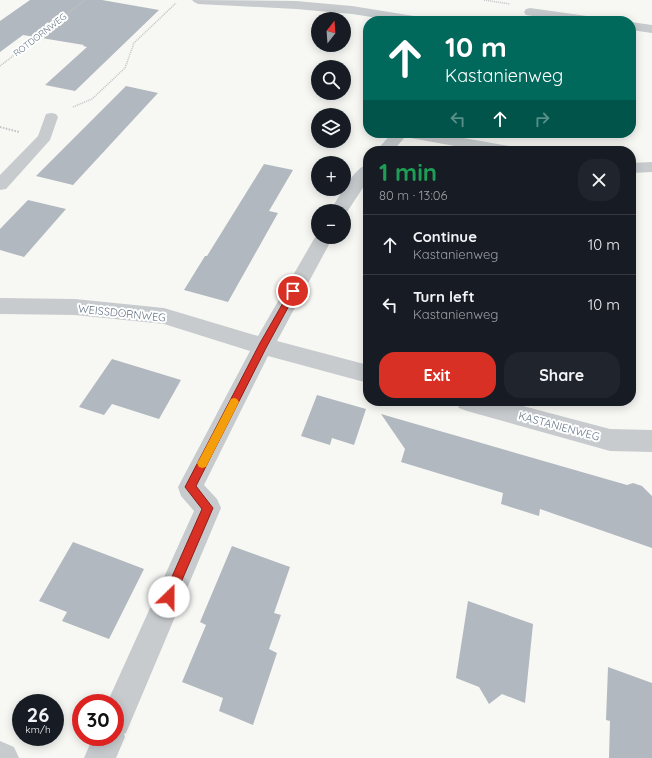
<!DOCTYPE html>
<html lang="en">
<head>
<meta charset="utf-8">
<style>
  :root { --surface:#171b24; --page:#20242c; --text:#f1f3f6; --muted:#9ea1a6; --line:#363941; --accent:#d93025 }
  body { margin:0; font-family:Quicksand,sans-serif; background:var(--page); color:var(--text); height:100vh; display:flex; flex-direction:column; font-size:15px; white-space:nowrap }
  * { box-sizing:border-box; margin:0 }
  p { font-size:13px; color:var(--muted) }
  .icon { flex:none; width:22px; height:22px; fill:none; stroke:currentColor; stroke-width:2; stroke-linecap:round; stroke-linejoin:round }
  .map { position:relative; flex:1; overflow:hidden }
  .details { position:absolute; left:363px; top:146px; width:273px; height:260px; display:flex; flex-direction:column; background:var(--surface); border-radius:16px; box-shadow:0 2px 10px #0003 }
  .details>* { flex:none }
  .banner { position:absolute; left:363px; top:16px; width:273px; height:122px; border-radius:16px; box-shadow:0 2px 10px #0003; background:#00695c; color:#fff; overflow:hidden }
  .needle { width:26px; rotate:17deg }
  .buttons { position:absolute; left:311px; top:12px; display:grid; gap:8px }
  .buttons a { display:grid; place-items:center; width:40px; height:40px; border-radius:50%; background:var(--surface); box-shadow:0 2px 10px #0003; font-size:20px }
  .speed { position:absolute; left:12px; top:694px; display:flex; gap:8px; font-size:20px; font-weight:700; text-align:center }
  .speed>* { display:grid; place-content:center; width:52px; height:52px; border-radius:50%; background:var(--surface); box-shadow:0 2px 10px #0003; line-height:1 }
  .speed small { font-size:10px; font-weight:400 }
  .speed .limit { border:6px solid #d22; background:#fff; color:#111 }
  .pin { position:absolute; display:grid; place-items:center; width:34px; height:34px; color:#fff; margin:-17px; border:2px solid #fff; border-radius:50%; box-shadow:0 1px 4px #0007 }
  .me { position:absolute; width:44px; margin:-22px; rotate:23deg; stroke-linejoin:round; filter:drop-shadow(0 0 3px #0008) }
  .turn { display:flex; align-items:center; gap:14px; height:84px; padding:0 16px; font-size:18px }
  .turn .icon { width:52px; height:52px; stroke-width:2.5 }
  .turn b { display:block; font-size:28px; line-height:34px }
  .lanes { display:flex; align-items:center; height:38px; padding:0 16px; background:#0003; justify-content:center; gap:20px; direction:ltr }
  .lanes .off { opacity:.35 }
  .round { display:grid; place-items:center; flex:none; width:42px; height:42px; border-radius:16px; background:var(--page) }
  .summary { display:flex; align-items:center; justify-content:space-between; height:68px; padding:0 16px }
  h1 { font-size:24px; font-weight:800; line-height:30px; color:#1e9e55 }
  .cta { display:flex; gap:8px; margin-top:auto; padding:8px 16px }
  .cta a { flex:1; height:46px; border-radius:16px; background:var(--accent); color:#fff; font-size:16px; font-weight:800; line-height:46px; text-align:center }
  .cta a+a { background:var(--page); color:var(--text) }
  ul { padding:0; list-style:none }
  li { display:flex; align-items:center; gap:12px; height:60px; padding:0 16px; border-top:1px solid var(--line) }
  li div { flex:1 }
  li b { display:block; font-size:15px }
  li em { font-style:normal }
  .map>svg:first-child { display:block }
</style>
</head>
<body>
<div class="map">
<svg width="652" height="758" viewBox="0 0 652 758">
  <rect width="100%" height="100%" fill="#f7f8f4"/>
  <!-- building -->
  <g fill="#b2b8bf">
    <path d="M30 0H102L159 10 75 91 45 85 87 47 83 46 84 45 23 35 0 52V21Z"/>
    <path d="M126 86 158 93 73 185 36 176Z"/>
    <path d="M264 164 293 170 269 211 278 213 228 302 184 290 205 256H207Z"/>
    <path d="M28 200 66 209 24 257 0 250V229Z"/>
    <path d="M112 359 181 380 159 419 112 404 104 415 79 407Z"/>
    <path d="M317 395 366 409 354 445 332 438 330 445 301 436Z"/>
    <path d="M381 414 627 485 633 483 642 486 652 496V548L540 509 539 516 501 504 503 493 401 462 405 449Z"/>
    <path d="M73 542 144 569 109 639 62 621 67 612 39 601Z"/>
    <path d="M232 546 290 567 274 613 281 615 269 649 277 653 253 725 219 711 223 698 182 682 206 625 200 622Z"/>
    <path d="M468 601 533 624 525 703 502 694 489 704 479 687 456 678Z"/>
    <path d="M608 667 652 683V758H609L610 721 606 720Z"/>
  </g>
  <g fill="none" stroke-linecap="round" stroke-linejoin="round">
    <!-- path-far1 -->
    <g stroke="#c1c2c5" stroke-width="1.5" stroke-dasharray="1 1" stroke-linecap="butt">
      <path d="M484 0 510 4"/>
      <path d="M0 66 85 0"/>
      <path d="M73 107 92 99 125 68 134 43 176 3"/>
    </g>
    <!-- path -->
    <path stroke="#c1c2c5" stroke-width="2" stroke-dasharray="1.5 1.5" stroke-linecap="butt" d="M0 127 19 132"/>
    <!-- minor -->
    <g fill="#c7cbce" fill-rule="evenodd">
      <path d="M192 0 296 1 352 6 420 17 424 18 426 21H397L352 14 296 9 198 4 194 2Z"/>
      <path d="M530 8 594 17 598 18 600 21H568L526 15 524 12 526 9Z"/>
      <path d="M631 22 652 25V33L631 30Z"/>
      <path d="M51 113 56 114 58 117 50 140 6 189 0 190V175L38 136 46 114Z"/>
      <path d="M392 133H435L509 146 515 148 517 151H482L405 137 393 151H376Z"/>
      <path d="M652 162V172L631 173V163Z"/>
      <path d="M368 164V180L345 215 344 216V211H330C338 199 354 167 368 164Z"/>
      <path d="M318 232V237H333L277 341 368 365V383L268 356 204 485 217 499 221 508 126 733 124 734 125 737 116 758H84L93 737H115V703H107L194 511 181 496 178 487 250 351 164 324 75 315 0 314V298L75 299 164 308 258 336Z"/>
      <path d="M456 401H504L610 429 652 430V452L610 451 467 411 459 408Z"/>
      <path d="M0 741 14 747 19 758H0Z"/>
    </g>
  </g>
  <!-- route -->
  <path fill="#d93025" stroke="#8d1f18" d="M293 288 297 291 266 348 196 486 213 508 173 601 169 603 165 601 163 597 202 509 185 487 260 343 291 289Z"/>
  <!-- slow -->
  <path fill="#f59e0b" d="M234 398 237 399 239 402 206 467 202 468 199 467 197 463 199 460 231 399Z"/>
  <g text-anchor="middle" stroke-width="4" stroke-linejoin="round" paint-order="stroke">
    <!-- far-street labels -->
    <g font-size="9" fill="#657587" stroke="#fff">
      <text transform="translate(40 35) rotate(-38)" y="3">ROTDORNWEG</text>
    </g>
    <!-- street labels -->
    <g font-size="11" fill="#657587" stroke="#fff">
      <text transform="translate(122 313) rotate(6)" y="4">WEISSDORNWEG</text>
      <text transform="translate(559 426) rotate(15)" y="4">KASTANIENWEG</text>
    </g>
  </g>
</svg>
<div class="buttons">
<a><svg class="needle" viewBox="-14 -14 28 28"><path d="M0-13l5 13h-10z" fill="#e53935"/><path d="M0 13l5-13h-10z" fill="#9ea1a6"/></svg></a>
<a><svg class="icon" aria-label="search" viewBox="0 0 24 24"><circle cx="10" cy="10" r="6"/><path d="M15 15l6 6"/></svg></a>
<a><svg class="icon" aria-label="layers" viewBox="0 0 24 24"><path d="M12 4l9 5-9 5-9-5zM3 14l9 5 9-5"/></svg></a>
<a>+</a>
<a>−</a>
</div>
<div class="speed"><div>26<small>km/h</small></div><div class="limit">30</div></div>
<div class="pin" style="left:293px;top:291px;background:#d93025"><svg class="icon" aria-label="arrive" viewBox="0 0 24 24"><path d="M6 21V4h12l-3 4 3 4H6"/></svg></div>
<svg class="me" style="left:169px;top:597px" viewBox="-20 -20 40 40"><circle r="19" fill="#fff"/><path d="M0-13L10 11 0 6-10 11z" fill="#d93025"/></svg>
<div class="banner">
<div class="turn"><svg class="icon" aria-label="ahead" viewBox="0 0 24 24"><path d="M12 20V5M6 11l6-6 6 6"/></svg><div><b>10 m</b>Kastanienweg</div></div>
<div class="lanes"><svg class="icon off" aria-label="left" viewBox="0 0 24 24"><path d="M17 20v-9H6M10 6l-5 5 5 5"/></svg><svg class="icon" aria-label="ahead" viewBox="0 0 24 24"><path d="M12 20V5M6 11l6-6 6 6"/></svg><svg class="icon off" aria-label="right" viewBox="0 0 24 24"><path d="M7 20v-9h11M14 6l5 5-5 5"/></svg></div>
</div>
<section class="details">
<div class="summary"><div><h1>1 min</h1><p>80 m · 13:06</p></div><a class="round"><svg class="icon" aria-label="close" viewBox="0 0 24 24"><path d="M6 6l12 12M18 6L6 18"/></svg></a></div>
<ul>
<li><svg class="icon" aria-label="ahead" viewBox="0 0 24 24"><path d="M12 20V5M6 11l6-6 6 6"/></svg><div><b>Continue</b><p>Kastanienweg</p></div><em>10 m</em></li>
<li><svg class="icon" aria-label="left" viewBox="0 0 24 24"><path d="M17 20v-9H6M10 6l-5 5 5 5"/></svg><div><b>Turn left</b><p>Kastanienweg</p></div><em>10 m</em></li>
</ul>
<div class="cta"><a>Exit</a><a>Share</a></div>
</section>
</div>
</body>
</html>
